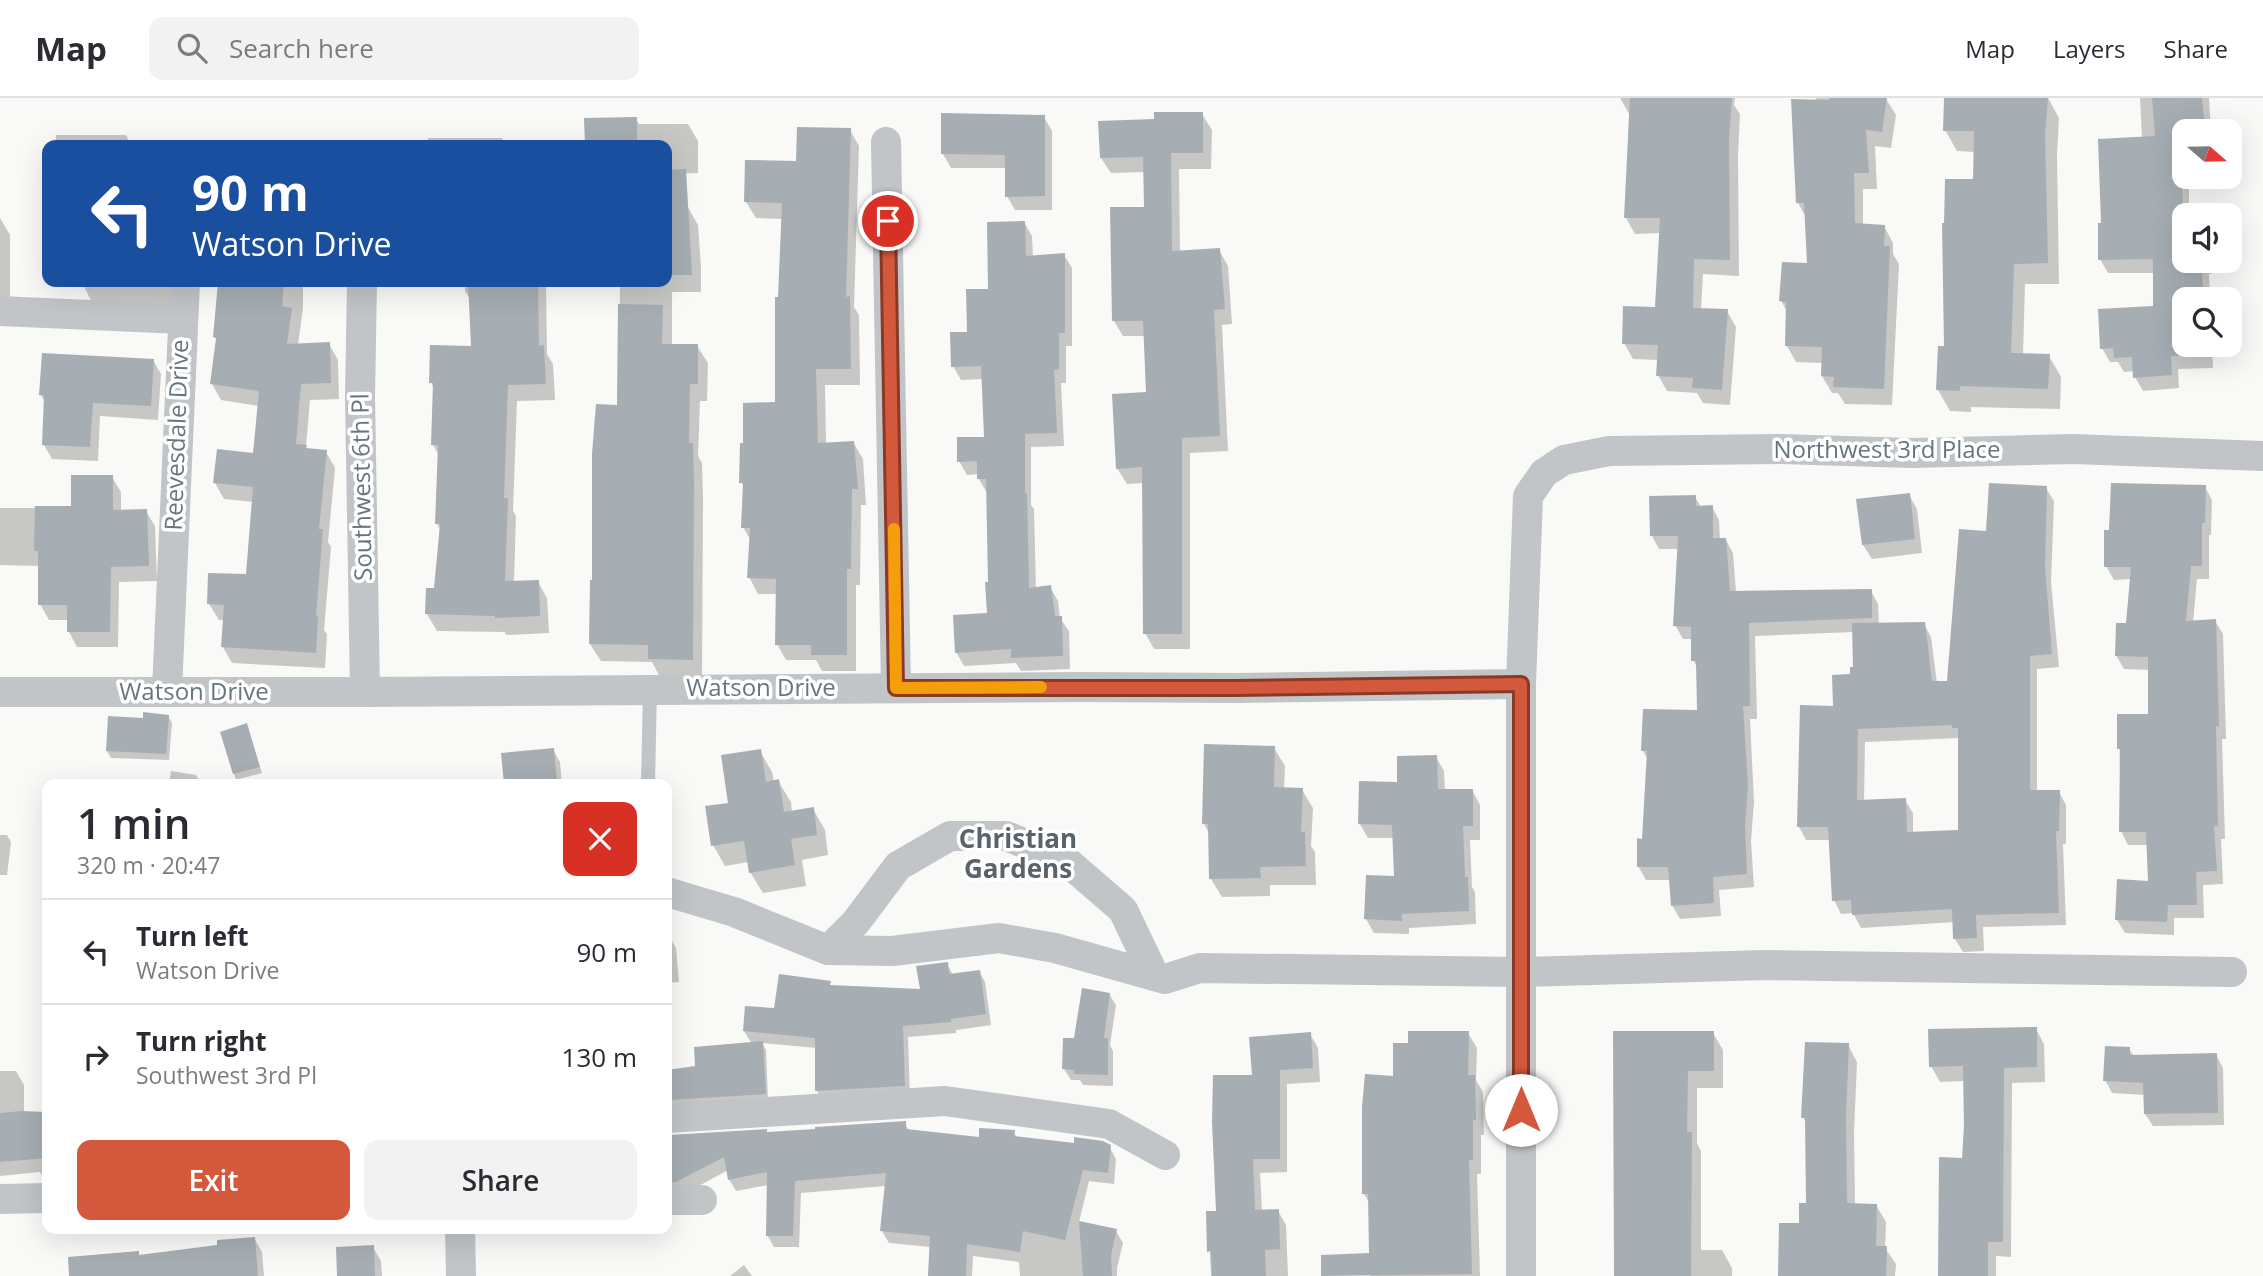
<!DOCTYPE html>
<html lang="en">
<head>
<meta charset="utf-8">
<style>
  :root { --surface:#fff; --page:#f2f2f3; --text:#2b2b33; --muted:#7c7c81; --line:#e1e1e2; --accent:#d4583c }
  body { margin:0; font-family:"Open Sans",sans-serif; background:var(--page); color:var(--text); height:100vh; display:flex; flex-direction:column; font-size:26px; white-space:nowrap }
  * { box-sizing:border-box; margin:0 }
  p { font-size:23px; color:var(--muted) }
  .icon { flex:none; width:38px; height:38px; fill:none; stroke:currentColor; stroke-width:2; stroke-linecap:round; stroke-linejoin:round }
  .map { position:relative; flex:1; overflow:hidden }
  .sheet { position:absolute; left:42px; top:681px; width:630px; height:455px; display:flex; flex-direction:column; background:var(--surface); border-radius:14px; box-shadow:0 7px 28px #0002 }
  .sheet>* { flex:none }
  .banner { position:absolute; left:42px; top:42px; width:630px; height:147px; border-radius:14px; box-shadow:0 7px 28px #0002; background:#1a4fa0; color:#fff; overflow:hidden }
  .needle { width:46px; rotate:110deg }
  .buttons { position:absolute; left:2172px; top:21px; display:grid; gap:14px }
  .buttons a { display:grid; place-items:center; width:70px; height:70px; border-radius:14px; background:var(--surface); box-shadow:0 7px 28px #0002; font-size:35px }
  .pin { position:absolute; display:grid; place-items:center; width:60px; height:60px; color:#fff; margin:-30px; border:4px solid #fff; border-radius:50%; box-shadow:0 2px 7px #0007 }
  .me { position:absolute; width:77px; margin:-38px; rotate:0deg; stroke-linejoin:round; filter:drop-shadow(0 0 5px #0008) }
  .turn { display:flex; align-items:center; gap:24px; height:147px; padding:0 35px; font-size:32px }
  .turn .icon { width:91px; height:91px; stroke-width:2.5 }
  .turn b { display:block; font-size:49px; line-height:60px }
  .round { display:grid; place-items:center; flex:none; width:74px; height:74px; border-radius:14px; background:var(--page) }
  .overview { display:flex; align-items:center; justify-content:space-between; height:119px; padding:0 35px }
  h1 { font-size:42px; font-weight:600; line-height:52px }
  .cta { display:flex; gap:14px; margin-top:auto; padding:14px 35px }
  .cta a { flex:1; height:80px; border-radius:14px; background:var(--accent); color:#fff; font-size:28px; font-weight:600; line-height:80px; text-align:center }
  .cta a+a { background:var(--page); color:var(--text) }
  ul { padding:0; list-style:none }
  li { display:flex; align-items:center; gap:21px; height:105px; padding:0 35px; border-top:2px solid var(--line) }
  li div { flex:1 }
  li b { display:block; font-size:26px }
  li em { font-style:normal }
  header { display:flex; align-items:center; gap:42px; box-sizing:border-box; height:98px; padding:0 35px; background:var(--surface); border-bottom:2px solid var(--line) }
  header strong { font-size:33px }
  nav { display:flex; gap:38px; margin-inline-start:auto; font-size:24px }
  .search { width:490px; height:63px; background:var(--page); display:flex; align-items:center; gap:18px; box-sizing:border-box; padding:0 24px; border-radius:14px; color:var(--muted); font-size:26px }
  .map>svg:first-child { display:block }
</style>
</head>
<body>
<header>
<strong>Map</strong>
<div class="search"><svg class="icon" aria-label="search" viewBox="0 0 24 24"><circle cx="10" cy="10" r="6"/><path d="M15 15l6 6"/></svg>Search here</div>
<nav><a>Map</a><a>Layers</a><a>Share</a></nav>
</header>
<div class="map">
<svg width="2263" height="1178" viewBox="0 0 2263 1178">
  <rect width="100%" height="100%" fill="#f9f9f7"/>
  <!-- shadow -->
  <g fill="#0003" fill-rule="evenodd">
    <path d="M1620 0H1735L1734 7 1740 16 1738 57 1739 178 1703 176 1701 212 1727 213 1736 229 1730 307 1703 305 1697 295 1667 293 1658 277 1659 262 1633 261 1624 245 1657 211 1661 135 1635 136 1626 120 1629 16Z"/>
    <path d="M1816 0 1886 1 1896 17 1891 50 1875 48 1877 91H1863V127L1884 128 1893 145V156L1899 166 1892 307 1845 306 1838 295H1832L1822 278 1823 265 1796 264 1787 248 1788 215 1781 203 1809 166 1807 121 1798 105Z"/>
    <path d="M1946 0H2048L2059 20 2057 57 2059 186H2025L2023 257 2049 258 2061 279 2060 311 1971 309V314L1950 313 1938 292 1974 83 1975 54 1957 53 1945 32Z"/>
    <path d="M2140 0H2209L2211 33H2184V79H2213V88H2189V117H2184V163H2211V176H2209L2210 201H2184V247H2212L2213 270 2178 271 2179 290 2143 293 2135 279V273L2124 274 2118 264H2110L2102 250 2154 209 2155 175H2108L2100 161 2103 127 2142 40Z"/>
    <path d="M1202 16 1212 32 1211 71H1179L1180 155 1219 152 1228 168 1232 226 1222 227 1228 353 1190 355V551H1154L1145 535 1144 385 1127 386 1117 370 1148 296 1145 238H1123L1114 223 1146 111 1145 74 1111 75 1101 60 1156 22Z"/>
    <path d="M1044 19 1052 33V112H1015L1007 98V70H951L943 56Z"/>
    <path d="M636 21 639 26H688L698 43V75L669 76 698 127 701 169V194H672V248H697L708 265 707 303H700L698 358 702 365 703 402 702 579H660L652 564 601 563 590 546 619 309 620 184H667V47H586V22Z"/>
    <path d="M850 32 859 48 854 209 859 217 860 287H825L826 346 853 344 863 361 866 407H861L860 487H856V573H822L816 562H786L777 546V496H758L749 479 751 443 743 429 745 390 741 384 777 306 783 121 756 120 746 104 798 65Z"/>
    <path d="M56 37H126L131 47H56Z"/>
    <path d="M428 40H502L506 47H428Z"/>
    <path d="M0 120 10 137V206L0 207Z"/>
    <path d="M1024 124 1032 138 1033 159 1064 157 1072 170V248H1066V285H1061L1064 348 1031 349V407L1034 411 1036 491 1050 489 1058 503 1060 520 1069 533 1070 571 1021 573 1016 565 964 568 956 554 989 517 990 485 987 395 979 381V376L967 377 959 363 986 340 983 281 961 282 953 268Z"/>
    <path d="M82 184H172V207L92 205Z"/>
    <path d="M220 184H303V210L298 247 329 246 338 262 339 301 310 302 306 349 307 352 326 354 335 370 328 444 331 449 324 532 327 536 325 570 232 565 223 549 225 522H219L209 506 248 478 254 404 224 401 215 385 255 357 259 308 221 302 212 286 218 244 215 239Z"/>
    <path d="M465 184H546L547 256 553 266 555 302 517 303 513 413 516 418 514 484H538L547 500 549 535 506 537 505 534 437 533 427 516 436 492 441 433 437 426 440 359 433 347 434 291 431 284 472 249 471 203 465 193Z"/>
    <path d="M153 262 161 276 158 322 100 318 98 363 52 361 44 347 46 306 41 297Z"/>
    <path d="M112 379 121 394V414L146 413 155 428 157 483 119 484 118 549H77L69 534V522H49L40 506V468L0 467V410H73Z"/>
    <path d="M2205 389 2212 402 2211 437H2209V481H2197L2193 525 2215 523 2223 536 2226 641H2222L2225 741H2221L2223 786 2203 787 2204 820H2174V837L2125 835 2117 822 2150 784 2148 747H2128L2121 733 2119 617H2150V572L2124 571 2116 557 2128 527 2131 481 2114 482 2106 468Z"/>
    <path d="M2046 390 2054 403 2051 484 2059 569 2037 571V694H2059L2066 707V746H2063L2066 827 1983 829 1984 853 1963 854 1955 841V824L1861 830 1853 815 1841 816 1834 802 1830 742H1806L1799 729 1834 610 1855 571 1854 534 1755 538 1757 621H1750L1754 704 1751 743 1754 789 1719 792 1721 818 1680 821 1672 807 1671 782H1646L1638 768 1643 742 1648 662 1643 653 1699 614 1698 571 1693 562V541H1683L1675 527 1679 451H1659L1652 438 1695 399 1701 409H1712L1719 422 1720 442H1726L1733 455 1736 494 1871 493 1878 506 1879 527 1924 526 1931 539 1937 585H1949L1988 434ZM1960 640V734L1913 735V715L1905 702 1864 704 1865 644Z"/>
    <path d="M1909 397 1917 411 1922 455 1872 461 1863 447Z"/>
    <path d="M168 618 172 625 169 662 111 660 107 653 144 621Z"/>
    <path d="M246 628 262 675 236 682 222 635Z"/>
    <path d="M1274 650 1285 668 1284 691 1302 692 1313 710 1311 748 1315 754 1316 787H1270V798L1222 799 1211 781 1210 737 1204 726Z"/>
    <path d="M553 652 560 664 562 686H506Z"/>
    <path d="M760 653 772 674 774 684 778 683 791 704 792 714 813 711 825 732 828 757 802 762 806 788 763 795 750 774 749 764 725 768 713 747 730 706Z"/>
    <path d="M1436 659 1444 673 1445 693 1472 692 1480 707V742H1470L1472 789 1475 794 1476 826 1409 830V836L1374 835 1366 821 1396 779 1394 740H1368L1360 726 1399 686Z"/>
    <path d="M171 673 196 677 201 686H169Z"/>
    <path d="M0 737H7L11 744 7 777H0Z"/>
    <path d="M672 843 676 850 679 884 667 885V844Z"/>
    <path d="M947 866 953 877 979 873 985 884 991 927 956 932V935L908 939 910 999 823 1004 817 993V950L762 945 766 952 768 1003 675 1008 671 1002 697 969 752 946 744 933 775 912 829 885 831 888 922 893Z"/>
    <path d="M1109 896 1116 907 1110 947 1113 953V988L1083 987 1080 982H1071L1064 971 1076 942Z"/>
    <path d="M2036 931 2044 946 2045 984 2012 985 2011 1159 1996 1158V1178H1940L1963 1062 1965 983 1940 984 1931 968Z"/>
    <path d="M1468 935 1477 950 1476 982 1483 994 1484 1037H1481V1076H1477L1480 1178H1370V1106L1364 1096 1395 980 1410 947Z"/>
    <path d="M1615 935H1713L1723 952V990H1697V1045L1701 1053V1152H1722L1732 1170V1178H1615Z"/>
    <path d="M1310 936 1318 950 1320 984 1287 986V1074L1260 1075 1262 1113H1278L1286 1127 1288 1178H1211L1208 1115H1218L1254 978Z"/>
    <path d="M1848 947 1857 964 1854 1034 1855 1107H1876L1886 1124 1885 1150 1896 1166 1895 1178H1780L1808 1107 1807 1026 1803 1019Z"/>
    <path d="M2129 951 2134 958 2216 957 2223 970 2224 1027 2153 1028 2145 1016V997L2112 995 2105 982Z"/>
    <path d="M0 973H16L24 987V1016H47V1086L40 1074 0 1078Z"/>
    <path d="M905 1025 909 1033 980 1041 1014 1034 1017 1040 1109 1048 1116 1061 1114 1086 1089 1083 1079 1124 1116 1133 1123 1145 1117 1170V1178H1020L1019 1164 973 1158 972 1178H930L931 1149 889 1145 882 1133 886 1088 801 1095 799 1149H774L767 1137 768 1087 736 1093 729 1081 728 1072 684 1096 667 1098V1040L669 1039 768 1036Z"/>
    <path d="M254 1140 262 1154 264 1178H91L140 1159 219 1148Z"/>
    <path d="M373 1149 381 1163 382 1178H339Z"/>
    <path d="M744 1167 752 1178H730Z"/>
  </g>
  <!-- building -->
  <g fill="#a6aeb3" fill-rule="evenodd">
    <path d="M1630 0H1732L1729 40 1730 162 1694 161 1693 210 1728 211 1722 292 1692 290 1693 280 1656 278 1658 247 1622 246 1623 208 1655 209 1660 120H1624Z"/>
    <path d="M1829 0H1887L1882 34 1866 32 1869 75H1854L1855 125 1885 127 1884 148H1890L1884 291 1833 289 1834 279 1821 278 1822 249 1785 248 1786 204 1779 203 1782 164 1807 165 1804 105H1796L1791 1 1829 2Z"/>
    <path d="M1944 0H2048L2045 35 2048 165 2014 166 2011 255 2050 256 2048 291 1960 288V293L1936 292 1938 248H1944L1942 125H1944L1945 81H1973L1974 33H1943Z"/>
    <path d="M2152 0H2202L2205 33H2184V74H2182L2184 165H2202L2203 201H2184V247H2204V257L2171 258 2172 277 2133 280 2132 259 2114 260 2113 250 2100 251 2098 211 2153 208V161L2098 162V125H2101L2098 41 2155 38Z"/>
    <path d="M1154 14H1203V55H1171L1172 153 1220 150 1225 211 1214 212 1220 338 1182 340V536H1143L1142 369 1116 371 1112 296 1146 294 1143 223H1112L1110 109H1144L1143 59 1100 60 1098 23 1154 21Z"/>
    <path d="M941 15 1045 17V98L1005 99V57L941 56Z"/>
    <path d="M637 19V47H585L584 20Z"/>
    <path d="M797 29 851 30 846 199 850 198 851 271H816L818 345 854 343 858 391H852L851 471H847V557H811V547H775L776 481 747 480 750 430H741L743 385H739L740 345H743V305L775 304V199H778L782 105 744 104 745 62 796 63Z"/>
    <path d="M686 71 692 177H667V72Z"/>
    <path d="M1025 123 1026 158 1065 155V235H1059V271L1054 272 1057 335 1025 336V396H1027L1029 490 1051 487 1055 518H1062L1063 558 1011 560V551L955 555 953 517 987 515 985 484H988L986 381H977V363L957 364V339H984L981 268 951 269 950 234H967L966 191H988L987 124Z"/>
    <path d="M218 184H284L282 208 292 210 287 246 330 244 331 285 301 286 296 346 307 347 306 350 327 352 319 431H323L316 518H318L316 555 221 549 224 507 207 506 208 475 246 476 253 389 213 385 217 351 253 355 259 293 210 286 216 240 213 239Z"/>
    <path d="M468 184H538L539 248 544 247 546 286 508 287 504 400H508L505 483 539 482 540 518 495 520V518L425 516 426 490H434L440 426H435L438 347H431L433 285H429L430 247 471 248Z"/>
    <path d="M618 206 663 207 662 246H698V286H690L689 345H693L694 383 693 562 648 561V547L589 546 590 482H592V356L596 306 617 307Z"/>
    <path d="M42 255 154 261 151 308 93 305 90 349 42 347 44 298 39 297Z"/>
    <path d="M71 377H113V412L147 411 149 468 111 469 110 534H67V507H38V453H34L35 408H71Z"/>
    <path d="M1989 385 2047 388 2045 469 2052 556 2030 558V692H2060L2059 733H2056L2059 815 1976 817 1977 840 1953 841 1952 811 1852 817 1851 802 1832 803 1828 729H1797L1800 607 1833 608 1832 577 1850 576V569H1853L1852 525 1925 524 1932 583H1947L1959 431 1986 433ZM1952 627V630H1958V732L1907 734 1906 700 1857 702 1858 631Z"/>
    <path d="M2111 385 2206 387 2205 425H2202V468H2191L2186 523 2216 521 2219 628H2216L2218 728H2214L2217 773 2196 774 2197 807H2168L2167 824 2115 822 2117 781 2148 783 2146 734H2119L2120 651H2117V616H2148V559L2115 558 2116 525H2126L2131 469H2104V432H2109Z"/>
    <path d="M1910 395 1915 441 1862 447 1856 401Z"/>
    <path d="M1696 397V408L1713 407V440H1726L1730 493 1872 491V520L1749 525 1750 608H1743L1748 689 1745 728 1747 776 1713 779 1714 805 1671 808 1668 769H1637V740L1642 741 1647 653H1641L1643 611 1697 612 1696 563H1691V529L1673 528 1678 438H1650L1649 398Z"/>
    <path d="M143 614 169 617 166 656 106 653 108 618 143 620Z"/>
    <path d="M247 625 260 669 233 676 220 634Z"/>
    <path d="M1204 646 1275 648 1274 689 1303 690 1301 734H1305L1306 768 1260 769 1261 780 1209 781 1208 726H1202Z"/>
    <path d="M554 650 557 686H504L501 655Z"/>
    <path d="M761 651 766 684 779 681 784 714 814 709 817 737 791 741 795 767 749 775 744 743 711 748 705 708 728 705 721 657Z"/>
    <path d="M1437 657 1438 691H1473V728H1463L1465 779H1468L1469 813 1402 816V823L1364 821 1366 777 1394 778 1392 727 1358 726 1359 683 1397 684V658Z"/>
    <path d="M948 864 949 876 980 872 986 916 951 921V924L903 928 905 988 815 993V940L743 933 745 908 774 910 779 876 831 883 830 887 920 891 916 868Z"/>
    <path d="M1082 890 1110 895 1104 940H1108V977L1074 976V972L1062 971 1063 940H1074Z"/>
    <path d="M2037 929V969L2004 970 2003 1144H1988V1178H1938L1939 1059 1962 1060 1964 1030 1963 968 1929 969 1928 931Z"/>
    <path d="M1408 933H1469L1468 977H1475L1476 1022H1473V1062H1469L1472 1176 1321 1178V1157L1369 1155 1368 1096H1362V1009L1365 976 1393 978V945H1408Z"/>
    <path d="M1613 933H1714V973H1688L1687 1034H1692L1691 1178H1614Z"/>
    <path d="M1311 934 1313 970 1280 972V1061H1253L1255 1112 1279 1111 1280 1151 1265 1152 1266 1178H1212L1211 1153 1207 1154 1206 1113H1216L1212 1024 1213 977H1252L1249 939Z"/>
    <path d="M763 943 766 996 670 1002 667 972 695 968 694 949Z"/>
    <path d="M1805 944 1849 945 1846 1017 1847 1105 1877 1106 1876 1148H1887L1886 1178H1778L1779 1125H1799V1105H1806L1805 1020H1801Z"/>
    <path d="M2105 948 2130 949V957L2217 955 2218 1015 2144 1016 2143 985 2103 983Z"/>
    <path d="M22 1013 47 1014V1060L0 1064V1015Z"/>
    <path d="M906 1023V1031L979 1039V1030L1015 1032 1014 1038 1074 1045V1039L1103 1043 1111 1047 1108 1075 1083 1072 1065 1142 1023 1133 1020 1154 967 1146 966 1178H928L930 1138 880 1133 886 1075 795 1083 793 1138H766L767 1074 728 1082 724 1059 676 1084 667 1085V1038L669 1037 767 1031V1034L815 1031V1029Z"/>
    <path d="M1079 1123 1117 1131 1111 1157 1112 1178H1083Z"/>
    <path d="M255 1139 258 1178H69L68 1159 139 1153V1157L217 1147V1142Z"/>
    <path d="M374 1147 375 1178H337L336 1149Z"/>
  </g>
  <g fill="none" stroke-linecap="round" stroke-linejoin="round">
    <!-- lane -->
    <path stroke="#c1c5c8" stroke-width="14" d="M648 686 650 591"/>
    <!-- street -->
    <g stroke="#c1c5c8" stroke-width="30">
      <path d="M886 44 896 590"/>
      <path d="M362 184 360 298 365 594"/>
      <path d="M0 213 182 221"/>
      <path d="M167 593 185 184"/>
      <path d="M0 594H365L1080 589 1235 590 1521 586"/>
      <path d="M667 794 734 814 828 852 892 853 999 840 1055 850 1165 881 1200 870 1521 874 1765 867 2232 874"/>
      <path d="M828 852 856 824 898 768 950 738H1006L1064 761 1123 812 1154 877"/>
      <path d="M667 1020 945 1003 1109 1026 1165 1057"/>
      <path d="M0 1101 47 1100"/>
      <path d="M667 1102H702"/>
      <path d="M460 1130 461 1178"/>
      <path d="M1521 1178V586L1528 398 1544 375 1564 362 1609 353 1780 351 1912 355 2073 351 2263 358"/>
    </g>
  </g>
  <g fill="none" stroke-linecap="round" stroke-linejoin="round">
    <!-- route casing -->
    <g stroke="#8a3927" stroke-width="18">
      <path id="route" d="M888 123 896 590H1235L1521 586V1012"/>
    </g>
    <!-- route -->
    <use href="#route" stroke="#d4583c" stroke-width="12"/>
    <!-- slow -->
    <path stroke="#f59e0b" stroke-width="12" d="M894 431 896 590 1041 589"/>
  </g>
  <g text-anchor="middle" stroke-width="7" stroke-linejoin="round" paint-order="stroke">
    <!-- street labels -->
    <g font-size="24" fill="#66767f" stroke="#fff">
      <text transform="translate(177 337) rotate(-88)" y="8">Reevesdale Drive</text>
      <text x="1887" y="360">Northwest 3rd Place</text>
      <text transform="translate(362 389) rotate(-91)" y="8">Southwest 6th Pl</text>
      <text x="761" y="598">Watson Drive</text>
      <text x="194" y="602">Watson Drive</text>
    </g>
    <!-- neighbourhood labels -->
    <g font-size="26" font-weight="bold" fill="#58636b" stroke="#fff">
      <text x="1018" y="750">Christian<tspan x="1018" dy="30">Gardens</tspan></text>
    </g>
  </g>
</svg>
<div class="buttons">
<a><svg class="needle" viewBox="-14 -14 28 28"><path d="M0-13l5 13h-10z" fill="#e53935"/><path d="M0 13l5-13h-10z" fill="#7c7c81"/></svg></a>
<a><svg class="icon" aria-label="sound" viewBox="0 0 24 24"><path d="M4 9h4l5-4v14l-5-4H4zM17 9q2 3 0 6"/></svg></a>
<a><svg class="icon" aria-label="search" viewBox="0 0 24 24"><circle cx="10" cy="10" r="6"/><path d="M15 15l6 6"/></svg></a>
</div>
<div class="pin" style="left:888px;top:123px;background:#d93025"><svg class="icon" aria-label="arrive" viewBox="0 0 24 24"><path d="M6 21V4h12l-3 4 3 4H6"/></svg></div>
<svg class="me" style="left:1521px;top:1012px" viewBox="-20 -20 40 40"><circle r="19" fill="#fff"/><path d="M0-13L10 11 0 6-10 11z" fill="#d4583c"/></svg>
<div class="banner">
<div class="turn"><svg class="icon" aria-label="left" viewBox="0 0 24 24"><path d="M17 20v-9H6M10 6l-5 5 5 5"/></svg><div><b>90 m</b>Watson Drive</div></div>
</div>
<section class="sheet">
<div class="overview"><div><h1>1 min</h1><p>320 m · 20:47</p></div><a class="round" style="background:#d93025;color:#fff"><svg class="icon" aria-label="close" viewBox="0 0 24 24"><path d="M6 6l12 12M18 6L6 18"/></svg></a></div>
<ul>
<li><svg class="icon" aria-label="left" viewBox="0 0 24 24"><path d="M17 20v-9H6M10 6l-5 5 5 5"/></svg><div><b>Turn left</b><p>Watson Drive</p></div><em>90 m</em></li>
<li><svg class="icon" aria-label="right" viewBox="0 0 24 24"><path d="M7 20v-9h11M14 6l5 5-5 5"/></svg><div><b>Turn right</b><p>Southwest 3rd Pl</p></div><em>130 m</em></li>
</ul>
<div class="cta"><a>Exit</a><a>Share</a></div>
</section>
</div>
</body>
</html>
